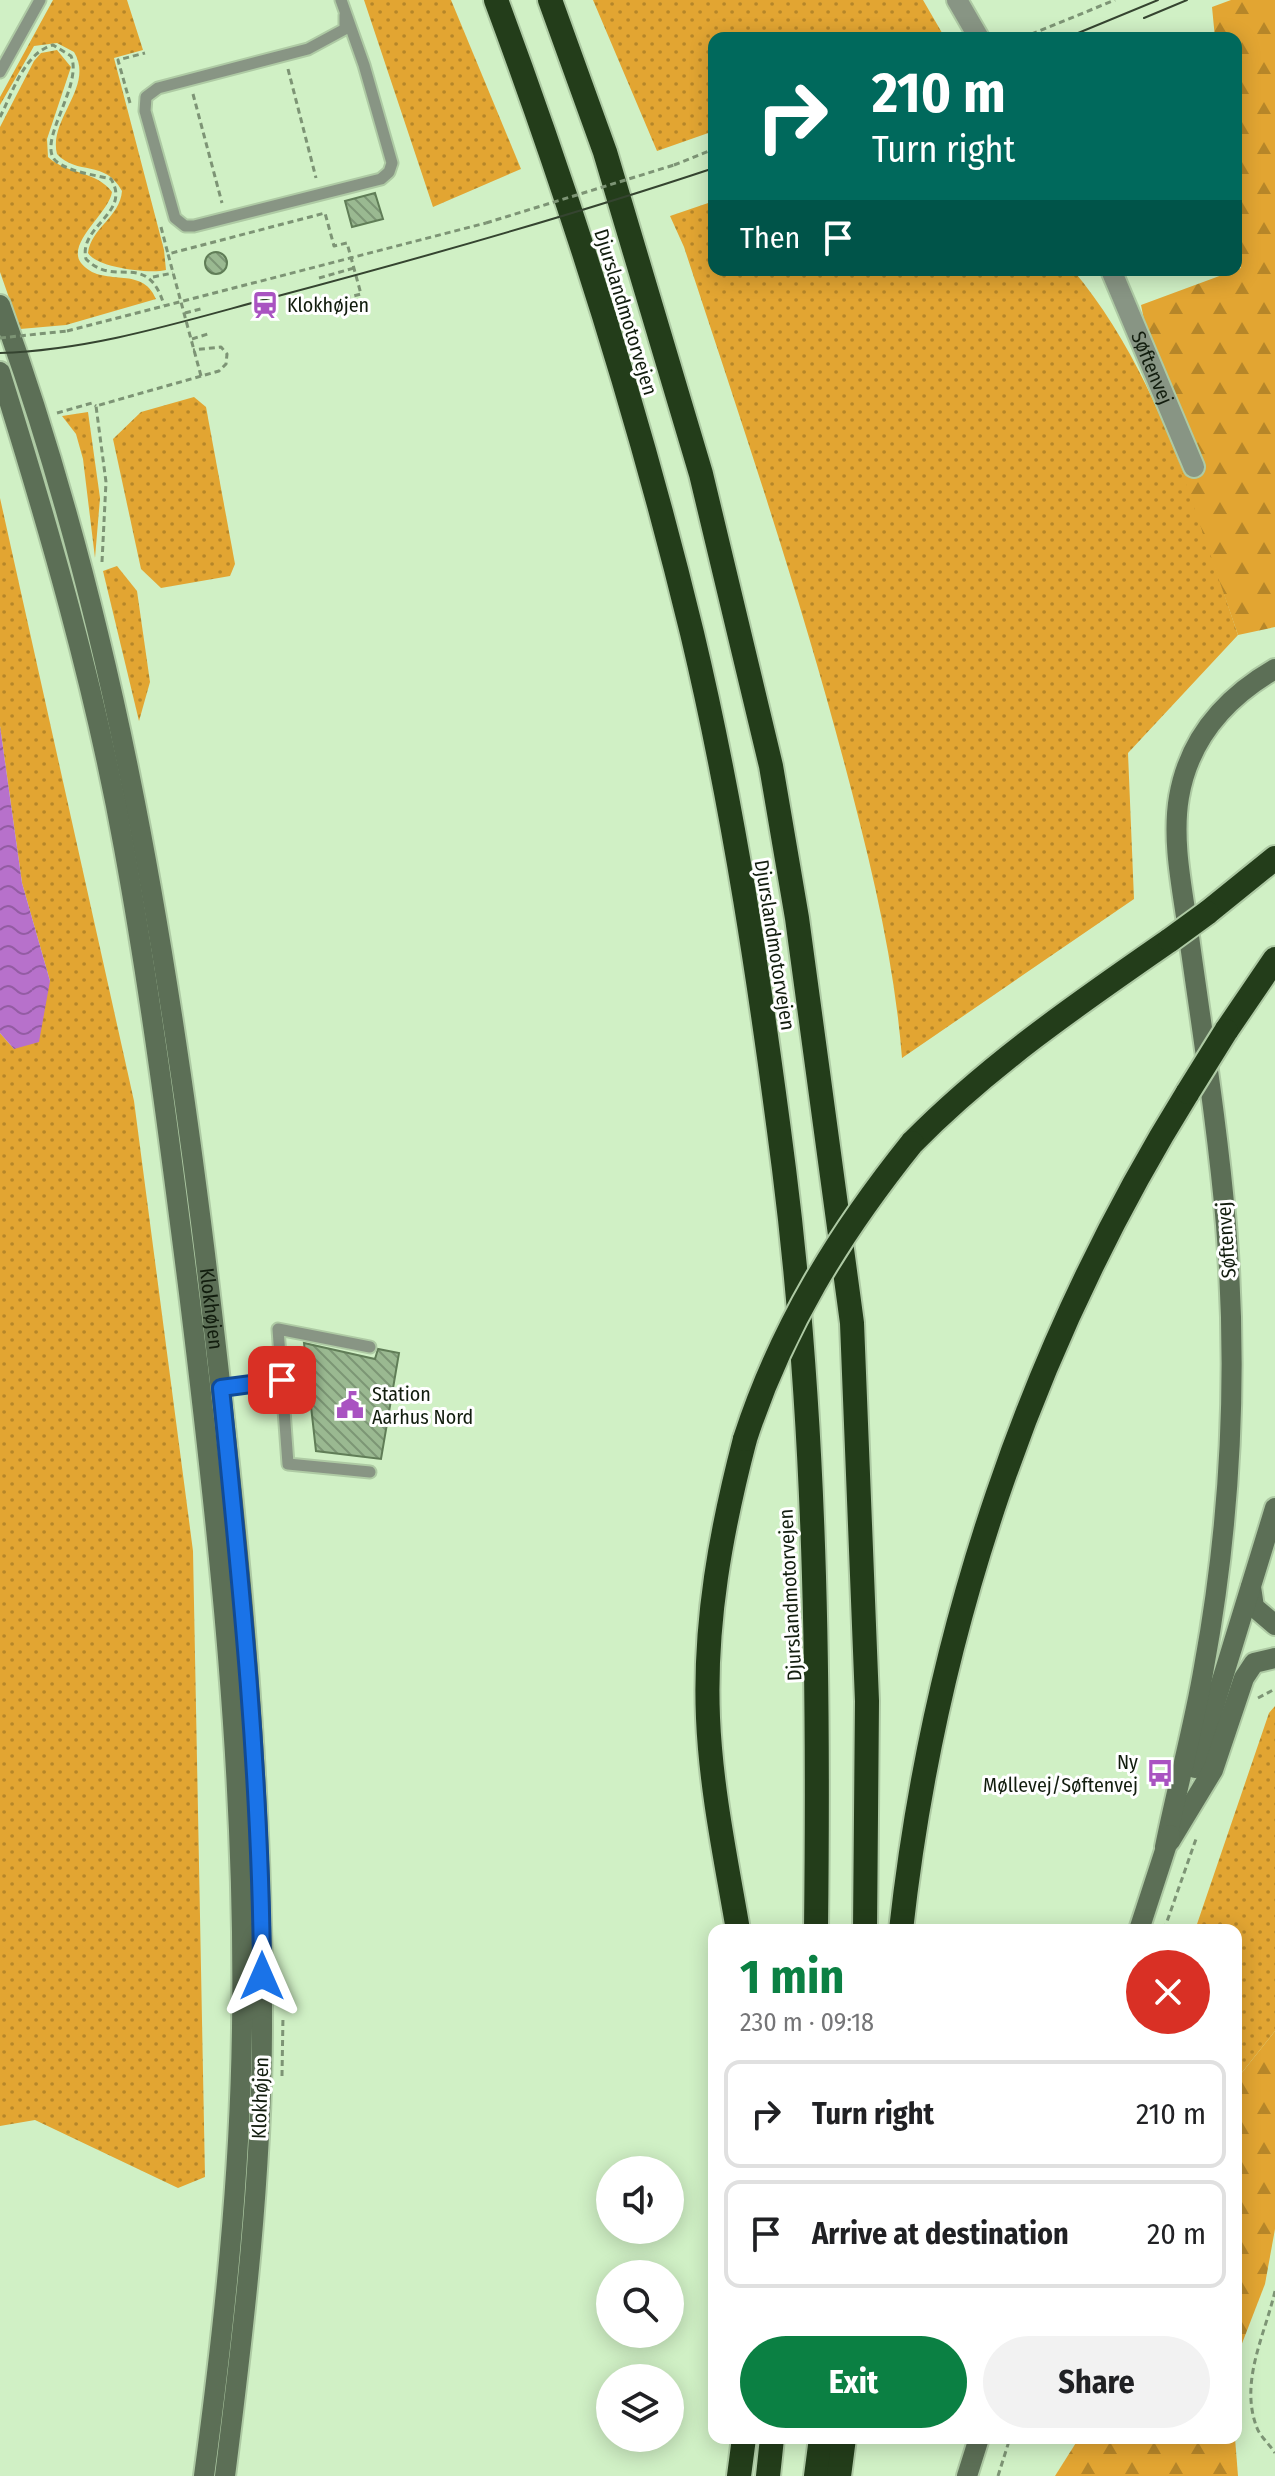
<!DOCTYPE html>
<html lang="en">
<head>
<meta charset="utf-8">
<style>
  :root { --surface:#fff; --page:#f2f2f2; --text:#202124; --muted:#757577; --line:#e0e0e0; --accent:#0b8043 }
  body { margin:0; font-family:"Fira Sans Condensed",sans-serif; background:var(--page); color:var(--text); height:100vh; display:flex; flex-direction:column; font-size:30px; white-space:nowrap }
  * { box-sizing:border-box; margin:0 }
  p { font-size:26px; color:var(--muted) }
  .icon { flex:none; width:44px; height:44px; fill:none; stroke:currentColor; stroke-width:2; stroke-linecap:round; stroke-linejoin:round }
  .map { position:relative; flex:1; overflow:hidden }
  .sheet { position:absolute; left:708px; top:1924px; width:534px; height:520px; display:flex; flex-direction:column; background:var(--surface); border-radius:16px; box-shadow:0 4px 20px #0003 }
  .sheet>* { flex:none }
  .guide { position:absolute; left:708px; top:32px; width:534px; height:244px; border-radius:16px; box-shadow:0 4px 20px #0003; background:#00695c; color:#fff; overflow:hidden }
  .tools { position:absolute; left:596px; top:2156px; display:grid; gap:16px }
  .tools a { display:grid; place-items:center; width:88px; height:88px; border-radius:50%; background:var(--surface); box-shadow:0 4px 20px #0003; font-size:40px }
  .pin { position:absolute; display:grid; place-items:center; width:68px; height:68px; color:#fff; margin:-34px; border-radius:16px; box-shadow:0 4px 12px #0006 }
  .me { position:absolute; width:88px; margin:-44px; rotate:0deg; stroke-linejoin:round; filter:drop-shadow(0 0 6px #0008) }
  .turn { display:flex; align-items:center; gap:28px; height:168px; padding:0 32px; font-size:36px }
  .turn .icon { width:104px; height:104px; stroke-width:2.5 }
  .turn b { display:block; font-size:56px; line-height:68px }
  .then { display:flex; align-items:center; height:76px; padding:0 32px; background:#0003; gap:16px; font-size:30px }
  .round { display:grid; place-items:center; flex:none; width:84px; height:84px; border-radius:42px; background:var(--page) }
  .head { display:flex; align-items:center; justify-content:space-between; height:136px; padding:0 32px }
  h1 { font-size:48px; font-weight:700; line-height:60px; color:var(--accent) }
  .action { display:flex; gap:16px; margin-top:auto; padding:16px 32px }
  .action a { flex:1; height:92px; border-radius:48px; background:var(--accent); color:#fff; font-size:32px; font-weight:700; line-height:92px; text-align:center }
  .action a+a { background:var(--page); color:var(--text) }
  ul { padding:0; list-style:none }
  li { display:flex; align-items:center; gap:24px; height:108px; margin:0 16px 12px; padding:0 16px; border:4px solid var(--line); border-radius:16px }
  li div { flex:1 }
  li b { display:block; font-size:30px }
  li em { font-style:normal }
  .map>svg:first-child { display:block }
</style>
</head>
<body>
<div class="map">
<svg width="1275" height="2476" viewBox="0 0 1275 2476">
  <defs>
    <pattern id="grass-dots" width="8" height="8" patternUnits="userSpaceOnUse" patternTransform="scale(2)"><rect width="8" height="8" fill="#e2a532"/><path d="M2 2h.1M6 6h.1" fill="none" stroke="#b68629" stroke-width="1.8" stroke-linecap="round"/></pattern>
    <pattern id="forest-firs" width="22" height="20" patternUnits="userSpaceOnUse" patternTransform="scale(2)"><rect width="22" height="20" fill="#e2a532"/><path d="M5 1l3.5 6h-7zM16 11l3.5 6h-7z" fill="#b68629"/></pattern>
    <pattern id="water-waves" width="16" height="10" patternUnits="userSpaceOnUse" patternTransform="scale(2)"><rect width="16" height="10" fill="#b771cb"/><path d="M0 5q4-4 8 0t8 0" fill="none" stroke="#935ca3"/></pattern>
    <pattern id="building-back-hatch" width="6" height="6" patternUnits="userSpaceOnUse" patternTransform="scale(2)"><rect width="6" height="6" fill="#9ab991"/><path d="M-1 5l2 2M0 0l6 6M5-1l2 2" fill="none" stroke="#7c9675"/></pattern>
  </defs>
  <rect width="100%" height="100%" fill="#d0f0c5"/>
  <!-- grass -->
  <g fill="url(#grass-dots)">
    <path d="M53 0H127L143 50 114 58 164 250 166 270C150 274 97 268 88 253 91 228 120 217 122 191 105 159 77 176 57 154 48 119 95 86 74 52L57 43 34 46 0 105V97Z"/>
    <path d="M364 0H451L521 169 433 207Z"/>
    <path d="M593 0H923L945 38H714V131L657 151Z"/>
    <path d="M57 50 71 67 47 139 48 157C66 174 97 171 112 192 109 213 66 243 81 263 102 289 142 264 156 299L66 325 20 329 0 272V127L34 61 41 53Z"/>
    <path d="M714 201V270H1073C1160 374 1195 509 1238 635L1128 753 1134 899 902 1058C894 957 870 860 844 762 798 588 740 418 684 247L670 216Z"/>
    <path d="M194 397 206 407 235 564 230 576 161 588 141 569 113 439 141 412Z"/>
    <path d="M88 412 100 498 95 558 83 459 76 434 62 416Z"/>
    <path d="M0 498 134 1101 193 1551 205 2177 178 2188 35 2120 0 2126V1033L14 1049 50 981 22 883 0 726Z"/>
    <path d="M117 566 137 591 150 682 139 721 103 571Z"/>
    <path d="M1275 1706V2031L1236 2080V1930H1195L1269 1713Z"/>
  </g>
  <!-- forest -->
  <g fill="url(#forest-firs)">
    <path d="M1231 0H1275V627L1238 635 1165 423 1141 305 1241 268 1236 255V38H1215L1212 7Z"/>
    <path d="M1275 2031V2229L1265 2284 1236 2359V2080Z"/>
    <path d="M1079 2438H1235L1238 2476H1055Z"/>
  </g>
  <!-- water -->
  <path fill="url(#water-waves)" d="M0 726 22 883 50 981 39 1042 14 1049 0 1033Z"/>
  <!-- building -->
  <g fill="url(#building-back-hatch)" stroke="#607d57" stroke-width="2">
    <path d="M375 193 383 219 352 227 345 201Z"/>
    <circle cx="216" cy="263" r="11"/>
    <path d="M304 1343 375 1359 378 1349 399 1353 381 1459 316 1451Z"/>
  </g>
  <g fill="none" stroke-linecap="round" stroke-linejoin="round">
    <!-- lane casing -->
    <g stroke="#aecaa4" stroke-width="15">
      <g id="lane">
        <path d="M341 0 364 65 392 163 389 172 381 179 194 226H185L175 218 145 111 146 97 158 88 308 49 345 29V15"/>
        <path d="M0 72 40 0"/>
        <path d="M370 1347 278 1329 288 1464 370 1472"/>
        <path d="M221 1388 282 1380"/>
      </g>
    </g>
    <!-- street casing -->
    <g stroke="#aecaa4" stroke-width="24">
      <g id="street">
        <path d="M957 0 979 38"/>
        <path id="s1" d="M1111 270 1194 467"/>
      </g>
    </g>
    <!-- secondary casing -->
    <g stroke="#aecaa4" stroke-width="24">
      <g id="secondary">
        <path id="s2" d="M0 305C111 610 165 932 205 1254 236 1510 263 1766 262 2025 262 2176 244 2326 225 2476"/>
        <path d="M0 372C49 528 95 687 124 848 151 995 170 1144 189 1293 219 1536 246 1783 242 2028 240 2179 224 2327 204 2476"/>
        <path d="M1251 1587 1254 1607 1275 1625"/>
        <path d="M1195 1768 1275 1508"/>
        <path d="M1170 1841 1213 1770 1244 1678 1254 1663 1275 1658"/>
        <path d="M1165 1847C1177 1787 1194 1727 1204 1667 1231 1520 1238 1373 1226 1225 1218 1131 1203 1037 1190 944 1184 896 1171 844 1179 797 1189 738 1225 698 1275 669"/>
        <path d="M1139 1930 1170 1835"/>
        <path d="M967 2476 979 2438"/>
      </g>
    </g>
    <!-- highway casing -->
    <g stroke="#aecaa4" stroke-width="28">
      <g id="highway">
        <path d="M496 0C573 207 640 419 692 633 734 809 761 990 784 1169 816 1421 819 1677 816 1930"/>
        <path d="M550 0 605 152 701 474 771 766 797 918 852 1323 867 1701 865 1930"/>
        <path d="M1207 913 1275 858"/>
        <path d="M1226 1031 1275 959"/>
        <path d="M912 1143C990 1064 1079 1003 1170 940"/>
        <path d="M738 1930C726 1860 711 1789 708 1718 704 1623 721 1531 745 1439"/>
        <path d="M901 1930C934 1632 1030 1346 1188 1092"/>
        <path d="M739 2476 744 2438"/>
        <path d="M768 2476 772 2438"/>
        <path d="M816 2476 821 2438"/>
        <path d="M839 2476 844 2438"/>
      </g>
    </g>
    <!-- path -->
    <g stroke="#7d9475" stroke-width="3" stroke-dasharray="6 4" stroke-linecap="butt">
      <path d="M1022 38 1115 0"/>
      <path d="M288 69 316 178"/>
      <path d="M193 94 222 203"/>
      <path d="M130 103 118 60 145 53"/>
      <path d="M0 117C13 92 24 53 53 45L71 56C84 86 34 144 57 162 70 172 95 175 111 179 132 213 78 226 86 259 115 289 147 249 164 305"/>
      <path d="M674 165 714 149"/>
      <path d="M161 227 168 254"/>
      <path d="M153 277 173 273"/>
      <path d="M319 278 354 268"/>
      <path d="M185 313 204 308"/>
      <path d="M67 331 486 223"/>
      <path d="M192 339 211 333"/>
      <path d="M201 376 168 254 325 213 334 246 347 243 361 294 326 303"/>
      <path d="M57 413 92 403 96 406"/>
      <path d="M102 562 106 482 96 406 219 371 226 364 227 354 221 347 193 350"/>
      <path d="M1258 1698 1275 1689"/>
      <path d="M1164 1930 1196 1839"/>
      <path d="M282 2076 283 2016"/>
      <path d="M1275 2291C1265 2335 1239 2382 1257 2428 1260 2436 1270 2445 1275 2453"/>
      <path d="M998 2476 1010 2438"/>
    </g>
    <!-- lane -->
    <use href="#lane" stroke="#889584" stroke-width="11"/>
    <!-- street -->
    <use href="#street" stroke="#889584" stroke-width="20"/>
    <!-- secondary -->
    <use href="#secondary" stroke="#5c6f56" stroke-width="20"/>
    <!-- highway -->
    <use href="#highway" stroke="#233d1a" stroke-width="24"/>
    <!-- tram -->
    <g stroke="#354430" stroke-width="2">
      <path d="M1144 18 1187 0"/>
      <path d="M1066 38 1158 0"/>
      <path d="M0 353C95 350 187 320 278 296 425 257 570 216 714 168"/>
    </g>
    <!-- highway-bridge casing -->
    <g stroke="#aecaa4" stroke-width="28" stroke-linecap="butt">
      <g id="highway-bridge">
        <path d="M1170 940 1207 913"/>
        <path d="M1188 1092 1226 1031"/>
        <path d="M745 1439C781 1328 839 1234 912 1143"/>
      </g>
    </g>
    <!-- path-bridge -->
    <g stroke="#7d9475" stroke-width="3" stroke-dasharray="6 4" stroke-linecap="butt">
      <path d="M486 223 674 165"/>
      <path d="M0 338 67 331"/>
    </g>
    <!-- highway-bridge -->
    <use href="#highway-bridge" stroke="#233d1a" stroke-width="24"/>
  </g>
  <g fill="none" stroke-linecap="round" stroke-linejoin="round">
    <!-- route casing -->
    <g stroke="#114b97" stroke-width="20">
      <path id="route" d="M262 1976C261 1779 241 1584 221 1388L282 1380"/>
    </g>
    <!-- route -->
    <use href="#route" stroke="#1a73e8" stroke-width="14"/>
  </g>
  <!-- icons -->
  <defs>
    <g id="station-bare" transform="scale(2.16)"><path d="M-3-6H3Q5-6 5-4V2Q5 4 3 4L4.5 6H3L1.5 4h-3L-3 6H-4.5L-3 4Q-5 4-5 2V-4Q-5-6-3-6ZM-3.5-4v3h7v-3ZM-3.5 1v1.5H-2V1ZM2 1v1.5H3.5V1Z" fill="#a953c1" stroke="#fff" stroke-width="2.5" paint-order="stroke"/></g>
    <g id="civic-bare" transform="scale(2.16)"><path d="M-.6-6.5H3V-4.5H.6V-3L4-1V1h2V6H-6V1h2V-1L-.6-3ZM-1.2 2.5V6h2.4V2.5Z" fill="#a953c1" stroke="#fff" stroke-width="2.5" paint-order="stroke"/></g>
    <g id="bus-bare" transform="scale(2.16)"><path d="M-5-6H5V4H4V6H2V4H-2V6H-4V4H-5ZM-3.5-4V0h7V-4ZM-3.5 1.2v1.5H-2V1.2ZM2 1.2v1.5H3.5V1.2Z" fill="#a953c1" stroke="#fff" stroke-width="2.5" paint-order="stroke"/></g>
  </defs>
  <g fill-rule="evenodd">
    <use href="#station-bare" x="265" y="305"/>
    <use href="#civic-bare" x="350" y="1405"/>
    <use href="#bus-bare" x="1160" y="1773"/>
  </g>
  <g text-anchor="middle" stroke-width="6" stroke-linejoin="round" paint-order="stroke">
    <!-- poi labels -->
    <g font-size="20" fill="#121d0e" stroke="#fff" text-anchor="start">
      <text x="287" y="312">Klokhøjen</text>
      <text x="372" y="1401">Station<tspan x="372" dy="23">Aarhus Nord</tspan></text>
      <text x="1138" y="1769" text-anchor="end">Ny<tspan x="1138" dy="23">Møllevej/Søftenvej</tspan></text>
    </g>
    <!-- street labels -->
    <g font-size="20" fill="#121d0e" stroke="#fff">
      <text transform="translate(626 312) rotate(73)" y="7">Djurslandmotorvejen</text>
      <text dy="7" stroke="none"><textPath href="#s1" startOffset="106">Søftenvej</textPath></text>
      <text transform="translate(775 945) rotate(81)" y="7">Djurslandmotorvejen</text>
      <text transform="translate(1226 1240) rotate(-94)" y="7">Søftenvej</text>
      <text dy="7" stroke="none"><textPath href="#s2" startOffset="1028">Klokhøjen</textPath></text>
      <text transform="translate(790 1595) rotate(-93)" y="7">Djurslandmotorvejen</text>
      <text transform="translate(260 2098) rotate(-88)" y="7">Klokhøjen</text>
    </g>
  </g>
</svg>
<div class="tools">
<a><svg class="icon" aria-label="sound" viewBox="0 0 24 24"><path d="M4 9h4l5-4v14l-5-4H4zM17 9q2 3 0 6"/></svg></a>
<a><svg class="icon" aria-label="search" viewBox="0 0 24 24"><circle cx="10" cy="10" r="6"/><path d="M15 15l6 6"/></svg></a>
<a><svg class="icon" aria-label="layers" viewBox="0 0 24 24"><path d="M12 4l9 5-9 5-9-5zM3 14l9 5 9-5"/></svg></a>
</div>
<div class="pin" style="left:282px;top:1380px;background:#d93025"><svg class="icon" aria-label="arrive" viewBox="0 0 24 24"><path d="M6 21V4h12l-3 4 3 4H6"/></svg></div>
<svg class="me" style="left:262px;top:1976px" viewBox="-20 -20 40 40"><path d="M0-17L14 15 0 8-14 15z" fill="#1a73e8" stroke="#fff" stroke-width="4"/></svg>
<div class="guide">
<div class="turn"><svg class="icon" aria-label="right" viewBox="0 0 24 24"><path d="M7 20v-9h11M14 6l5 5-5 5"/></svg><div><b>210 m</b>Turn right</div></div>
<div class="then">Then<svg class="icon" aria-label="arrive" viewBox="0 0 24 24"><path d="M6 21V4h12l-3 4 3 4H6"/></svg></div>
</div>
<section class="sheet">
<div class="head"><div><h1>1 min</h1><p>230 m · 09:18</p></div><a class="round" style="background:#d93025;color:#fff"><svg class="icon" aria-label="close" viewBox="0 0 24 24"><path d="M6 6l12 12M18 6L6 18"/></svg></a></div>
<ul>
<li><svg class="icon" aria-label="right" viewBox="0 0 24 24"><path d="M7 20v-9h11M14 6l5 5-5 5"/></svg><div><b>Turn right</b></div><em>210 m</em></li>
<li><svg class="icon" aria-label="arrive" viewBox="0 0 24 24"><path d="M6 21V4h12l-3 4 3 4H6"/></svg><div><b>Arrive at destination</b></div><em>20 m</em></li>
</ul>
<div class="action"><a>Exit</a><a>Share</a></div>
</section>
</div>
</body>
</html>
